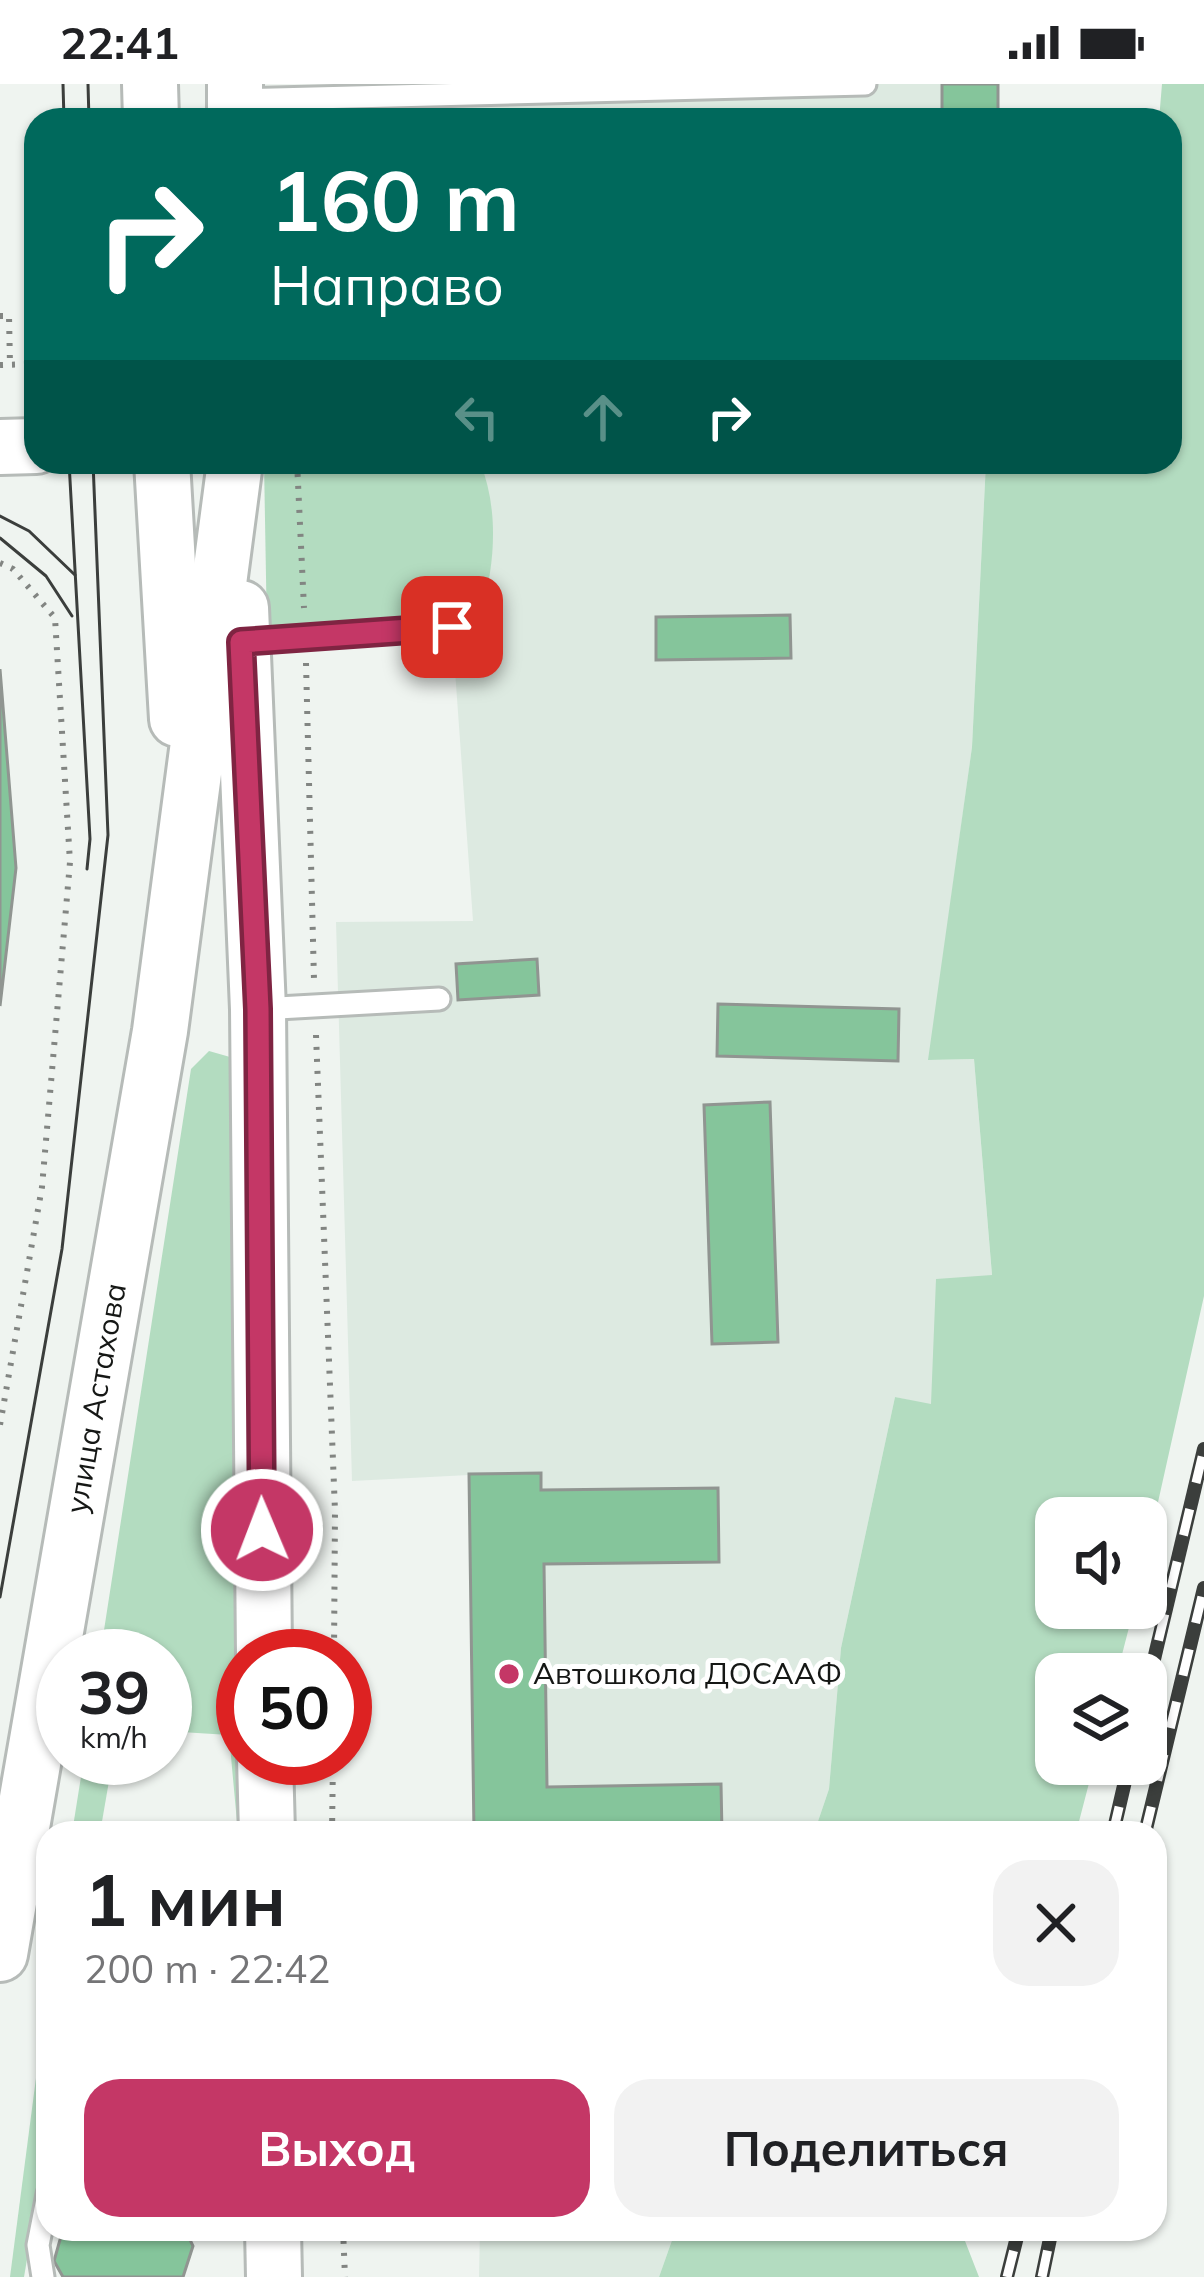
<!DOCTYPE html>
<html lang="ru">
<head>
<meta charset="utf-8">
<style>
  :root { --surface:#fff; --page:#f2f2f2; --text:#202124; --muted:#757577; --accent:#c43766 }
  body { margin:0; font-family:Mulish,sans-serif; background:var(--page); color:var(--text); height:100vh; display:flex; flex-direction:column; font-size:45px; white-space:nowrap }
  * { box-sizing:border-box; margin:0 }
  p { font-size:39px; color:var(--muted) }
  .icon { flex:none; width:66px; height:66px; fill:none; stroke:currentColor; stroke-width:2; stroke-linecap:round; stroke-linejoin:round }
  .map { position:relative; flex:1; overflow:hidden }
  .sheet { position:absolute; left:36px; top:1737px; width:1131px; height:420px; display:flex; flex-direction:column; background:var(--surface); border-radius:36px; box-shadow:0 3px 9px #0004 }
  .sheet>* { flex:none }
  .banner { position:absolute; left:24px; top:24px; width:1158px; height:366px; border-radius:36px; box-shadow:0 3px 9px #0004; background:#00695c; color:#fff; overflow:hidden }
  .buttons { position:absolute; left:1035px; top:1413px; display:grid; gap:24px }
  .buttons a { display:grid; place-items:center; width:132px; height:132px; border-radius:24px; background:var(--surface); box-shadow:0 3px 9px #0004; font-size:60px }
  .speed { position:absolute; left:36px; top:1545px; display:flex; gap:24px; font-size:60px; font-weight:700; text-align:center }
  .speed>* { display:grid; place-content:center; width:156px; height:156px; border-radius:50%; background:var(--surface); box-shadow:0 3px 9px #0004; line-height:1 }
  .speed small { font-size:30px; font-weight:400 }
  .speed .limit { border:18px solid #d22; background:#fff; color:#111 }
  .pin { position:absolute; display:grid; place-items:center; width:102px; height:102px; color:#fff; margin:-51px; border-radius:24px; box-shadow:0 6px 18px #0006 }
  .me { position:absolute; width:132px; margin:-66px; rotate:359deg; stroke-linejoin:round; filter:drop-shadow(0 0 9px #0008) }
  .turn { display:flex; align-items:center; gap:42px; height:252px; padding:0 48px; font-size:54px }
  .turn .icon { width:156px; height:156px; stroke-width:2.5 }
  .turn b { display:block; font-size:84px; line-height:102px }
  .lanes { display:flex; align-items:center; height:114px; padding:0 48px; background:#0003; justify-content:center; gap:60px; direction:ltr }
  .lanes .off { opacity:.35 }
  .round { display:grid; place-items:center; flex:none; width:126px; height:126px; border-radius:36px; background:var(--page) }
  .head { display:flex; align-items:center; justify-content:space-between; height:204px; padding:0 48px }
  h1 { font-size:72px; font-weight:700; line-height:90px }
  .action { display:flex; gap:24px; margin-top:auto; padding:24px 48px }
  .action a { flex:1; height:138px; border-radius:36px; background:var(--accent); color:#fff; font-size:48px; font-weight:700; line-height:138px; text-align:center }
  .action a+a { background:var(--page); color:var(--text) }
  .status { display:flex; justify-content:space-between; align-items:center; height:84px; padding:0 60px; background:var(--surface); direction:ltr }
  .status svg { height:33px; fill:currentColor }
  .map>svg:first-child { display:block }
</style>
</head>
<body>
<div class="status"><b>22:41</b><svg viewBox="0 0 49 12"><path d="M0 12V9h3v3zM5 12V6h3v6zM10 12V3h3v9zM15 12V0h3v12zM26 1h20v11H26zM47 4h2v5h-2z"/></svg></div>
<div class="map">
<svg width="1204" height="2193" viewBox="0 0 1204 2193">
  <rect width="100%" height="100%" fill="#eff4f0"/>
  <!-- built -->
  <g fill="#ddeae1">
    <rect x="417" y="0" width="581" height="36"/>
    <path d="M440 378H986L972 663 929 976 974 975 992 1192 931 1321 895 1313 841 1564 829 1705 814 1749H474L469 1391 352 1397 336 838 473 837Z"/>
    <path d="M480 2145H676L659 2193H479Z"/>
  </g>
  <!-- green -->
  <g fill="#b3dcc0">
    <path d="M1162 0H1204V1212L1146 1472V1434H1056V1524H1134L1117 1590H1056V1680H1094L1076 1749H814L829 1705 841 1564 895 1313 931 1320 936 1195 992 1191 974 975 928 976 972 663 986 378H1170V36H1159Z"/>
    <path d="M264 378H480C499 426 495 478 482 527L388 543 267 550Z"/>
    <path d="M209 967 230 973 235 990 248 1749H238L229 1651 165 1647V1572H100L191 985Z"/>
    <path d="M84 1674H113L100 1749H72Z"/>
    <path d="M48 1902V2053L24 2193H10Z"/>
    <path d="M676 2145H968L965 2157 979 2193H659Z"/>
  </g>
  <!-- building -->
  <g fill="#85c59b" stroke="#909591" stroke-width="3">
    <rect x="942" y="0" width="56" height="36"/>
    <path d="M431 31 534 33V36H431Z"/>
    <path d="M790 531 791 574 656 576V533Z"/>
    <path d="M0 585 16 784 0 922Z"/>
    <path d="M537 875 539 911 458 916 456 880Z"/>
    <path d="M718 920 899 925 898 977 717 972Z"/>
    <path d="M770 1018 778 1258 712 1260 704 1021Z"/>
    <path d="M541 1389V1406L718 1404 719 1478 544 1480 547 1703 721 1700 722 1749H474L469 1390Z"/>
    <path d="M63 2145H185L193 2162 183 2193H63L54 2177Z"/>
  </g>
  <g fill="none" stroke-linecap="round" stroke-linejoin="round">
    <!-- service casing -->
    <g stroke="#b6bbb8" stroke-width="27">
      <g id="service">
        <path d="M236 16 865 0"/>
        <path d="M242 558 452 543"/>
        <path d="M260 925 439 915"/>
        <path d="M43 2193 38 2161 48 2110"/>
      </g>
    </g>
    <!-- secondary casing -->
    <g stroke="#b6bbb8" stroke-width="60">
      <g id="secondary">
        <path d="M150 0 151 36"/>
        <path d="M235 0V36"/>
        <path d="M0 363 36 362"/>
        <path d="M162 378 177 635"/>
        <path d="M241 524 258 925 264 1572"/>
        <path d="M265 1674 267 1749"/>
        <path id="s1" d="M0 1870 160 947 235 378"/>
        <path d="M273 2145 274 2193"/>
      </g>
    </g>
    <!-- path -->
    <g stroke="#828582" stroke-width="6" stroke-dasharray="3 9" stroke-linecap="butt">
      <path d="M0 232H9L10 281"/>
      <path d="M0 281 36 280"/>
      <path d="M297 378 304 524"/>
      <path d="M0 479 13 485 55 534 70 778 42 1103 0 1341"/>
      <path d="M306 579 314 896"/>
      <path d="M316 951 335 1427 334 1572"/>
      <path d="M332 1749 333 1674"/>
      <path d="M343 2145 345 2193"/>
    </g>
    <!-- service -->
    <use href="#service" stroke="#fff" stroke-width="21"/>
    <!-- secondary -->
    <use href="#secondary" stroke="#fff" stroke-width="54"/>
    <!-- tram -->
    <g stroke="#3b3e3c" stroke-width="3">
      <path d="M63 0 64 36"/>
      <path d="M88 0 89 36"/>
      <path d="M69 378 90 755 87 785"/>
      <path d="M0 432 29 447 75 491"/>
      <path d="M0 454 46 492 72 532"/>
      <path d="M0 1513 62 1165 108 751 93 378"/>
    </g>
    <!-- rail casing -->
    <g stroke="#3b3e3c" stroke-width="14">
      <g id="rail">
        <path d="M1146 1609 1204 1365"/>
        <path d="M1113 1749 1129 1680"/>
        <path d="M1145 1749 1204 1504"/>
        <path d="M1007 2193 1019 2145"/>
        <path d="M1042 2193 1052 2145"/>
      </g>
    </g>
    <!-- rail -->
    <use href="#rail" stroke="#fff" stroke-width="9" stroke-dasharray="27" stroke-linecap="butt"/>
  </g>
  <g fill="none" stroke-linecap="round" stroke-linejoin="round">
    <!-- route casing -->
    <g stroke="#7f2442" stroke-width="30">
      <path id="route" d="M262 1446 258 925 241 558 452 543"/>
    </g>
    <!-- route -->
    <use href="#route" stroke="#c43766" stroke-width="21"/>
  </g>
  <!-- markers -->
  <circle fill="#c43766" stroke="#fff" stroke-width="4.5" cx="509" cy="1590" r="12"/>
  <g text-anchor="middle" stroke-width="10" stroke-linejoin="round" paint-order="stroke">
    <!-- street labels -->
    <g font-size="30" fill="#151715" stroke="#fff">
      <text dy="10" stroke="none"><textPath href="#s1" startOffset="564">улица Астахова</textPath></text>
    </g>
    <!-- poi labels -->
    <g font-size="30" fill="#151715" stroke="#fff" text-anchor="start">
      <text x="533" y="1600">Автошкола ДОСААФ</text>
    </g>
  </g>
</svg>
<div class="buttons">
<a><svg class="icon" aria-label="sound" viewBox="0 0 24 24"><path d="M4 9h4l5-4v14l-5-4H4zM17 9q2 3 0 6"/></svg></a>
<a><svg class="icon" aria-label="layers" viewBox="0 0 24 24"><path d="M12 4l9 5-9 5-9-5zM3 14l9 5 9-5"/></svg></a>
</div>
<div class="speed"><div>39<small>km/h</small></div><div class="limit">50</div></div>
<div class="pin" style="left:452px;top:543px;background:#d93025"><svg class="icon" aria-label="arrive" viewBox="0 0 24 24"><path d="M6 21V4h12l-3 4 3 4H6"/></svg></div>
<svg class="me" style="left:262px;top:1446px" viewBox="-20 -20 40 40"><circle r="17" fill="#c43766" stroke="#fff" stroke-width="3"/><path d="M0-11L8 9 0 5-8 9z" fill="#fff"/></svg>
<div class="banner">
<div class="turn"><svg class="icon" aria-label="right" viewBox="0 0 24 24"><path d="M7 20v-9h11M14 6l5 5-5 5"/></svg><div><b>160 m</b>Направо</div></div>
<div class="lanes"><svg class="icon off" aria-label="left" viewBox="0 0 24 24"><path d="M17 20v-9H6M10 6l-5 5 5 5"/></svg><svg class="icon off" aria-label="ahead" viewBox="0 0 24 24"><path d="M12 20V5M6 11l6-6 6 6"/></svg><svg class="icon" aria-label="right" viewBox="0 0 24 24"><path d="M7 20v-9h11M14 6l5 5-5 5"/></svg></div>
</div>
<section class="sheet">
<div class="head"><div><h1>1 мин</h1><p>200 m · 22:42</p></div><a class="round"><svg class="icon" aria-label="close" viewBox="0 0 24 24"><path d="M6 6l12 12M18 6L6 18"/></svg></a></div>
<div class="action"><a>Выход</a><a>Поделиться</a></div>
</section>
</div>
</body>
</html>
